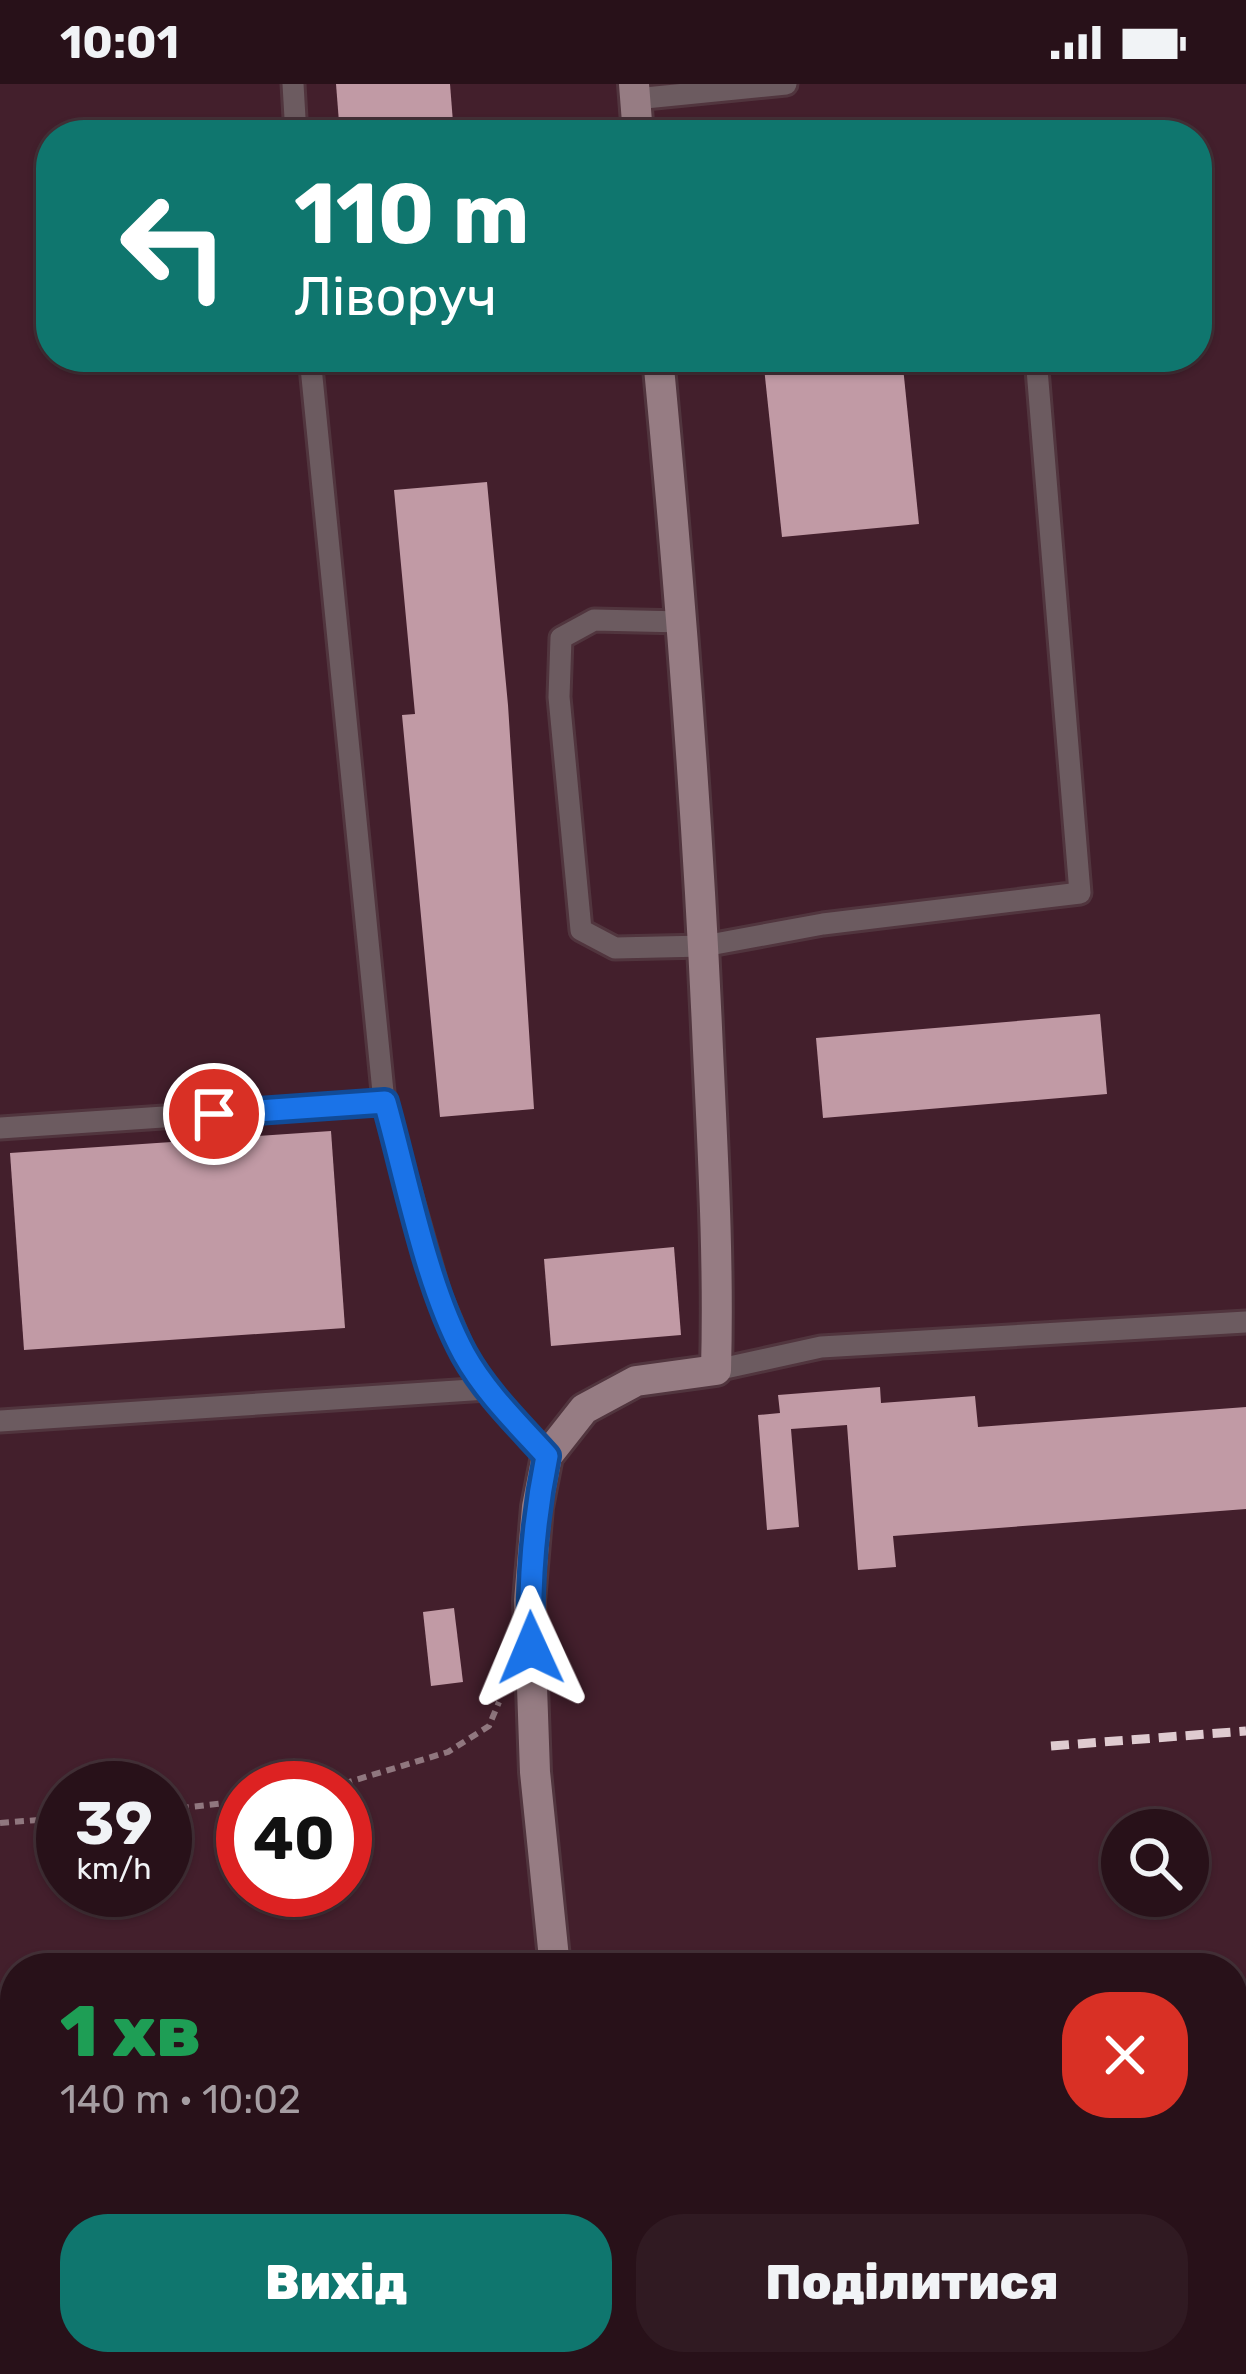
<!DOCTYPE html>
<html lang="uk">
<head>
<meta charset="utf-8">
<style>
  :root { --surface:#281119; --page:#301a22; --text:#f1f3f6; --muted:#a59da2; --line:#443138; --accent:#0f766e }
  body { margin:0; font-family:Rubik,sans-serif; background:var(--page); color:var(--text); height:100vh; display:flex; flex-direction:column; font-size:45px; white-space:nowrap }
  * { box-sizing:border-box; margin:0 }
  p { font-size:39px; color:var(--muted) }
  .icon { flex:none; width:66px; height:66px; fill:none; stroke:currentColor; stroke-width:2; stroke-linecap:round; stroke-linejoin:round }
  .map { position:relative; flex:1; overflow:hidden }
  .panel { position:absolute; left:0px; top:1869px; width:1248px; height:423px; display:flex; flex-direction:column; background:var(--surface); border-radius:48px 48px 0 0; box-shadow:0 3px 9px #0004,0 0 0 3px var(--line) }
  .panel>* { flex:none }
  .hud { position:absolute; left:36px; top:36px; width:1176px; height:252px; border-radius:48px; box-shadow:0 3px 9px #0004,0 0 0 3px var(--line); background:#0f766e; color:#fff; overflow:hidden }
  .controls { position:absolute; left:1101px; top:1725px; display:grid; gap:24px }
  .controls a { display:grid; place-items:center; width:108px; height:108px; border-radius:50%; background:var(--surface); box-shadow:0 3px 9px #0004,0 0 0 3px var(--line); font-size:60px }
  .speed { position:absolute; left:36px; top:1677px; display:flex; gap:24px; font-size:60px; font-weight:700; text-align:center }
  .speed>* { display:grid; place-content:center; width:156px; height:156px; border-radius:50%; background:var(--surface); box-shadow:0 3px 9px #0004,0 0 0 3px var(--line); line-height:1 }
  .speed small { font-size:30px; font-weight:400 }
  .speed .limit { border:18px solid #d22; background:#fff; color:#111 }
  .pin { position:absolute; display:grid; place-items:center; width:102px; height:102px; color:#fff; margin:-51px; border:6px solid #fff; border-radius:50%; box-shadow:0 3px 12px #0007 }
  .me { position:absolute; width:132px; margin:-66px; rotate:359deg; stroke-linejoin:round; filter:drop-shadow(0 0 9px #0008) }
  .turn { display:flex; align-items:center; gap:42px; height:252px; padding:0 60px; font-size:54px }
  .turn .icon { width:156px; height:156px; stroke-width:2.5 }
  .turn b { display:block; font-size:84px; line-height:102px }
  .round { display:grid; place-items:center; flex:none; width:126px; height:126px; border-radius:48px; background:var(--page) }
  .summary { display:flex; align-items:center; justify-content:space-between; height:204px; padding:0 60px }
  h1 { font-size:72px; font-weight:800; line-height:90px; color:#1e9e55 }
  .cta { display:flex; gap:24px; margin-top:auto; padding:24px 60px }
  .cta a { flex:1; height:138px; border-radius:48px; background:var(--accent); color:#fff; font-size:48px; font-weight:800; line-height:138px; text-align:center }
  .cta a+a { background:var(--page); color:var(--text) }
  .status { display:flex; justify-content:space-between; align-items:center; height:84px; padding:0 60px; background:var(--surface); direction:ltr }
  .status svg { height:33px; fill:currentColor }
  .map>svg:first-child { display:block }
</style>
</head>
<body>
<div class="status"><b>10:01</b><svg viewBox="0 0 49 12"><path d="M0 12V9h3v3zM5 12V6h3v6zM10 12V3h3v9zM15 12V0h3v12zM26 1h20v11H26zM47 4h2v5h-2z"/></svg></div>
<div class="map">
<svg width="1246" height="2290" viewBox="0 0 1246 2290">
  <rect width="100%" height="100%" fill="#351721"/>
  <!-- built -->
  <path fill="#431f2c" fill-rule="evenodd" d="M0 0H1246V2290H0ZM51 51H1197V273H51ZM63 1704H165V1806H63ZM243 1704H345V1806H243ZM1122 1746H1188V1812H1122ZM15 1884H1233V2277H15Z"/>
  <!-- building -->
  <g fill="#c19aa5">
    <path d="M336 0H450L454 51H340Z"/>
    <path d="M800 33 802 51H773L772 35Z"/>
    <path d="M902 273 919 440 782 453 763 274Z"/>
    <path d="M487 398 508 621 534 1025 440 1033 402 631 415 630 394 406Z"/>
    <path d="M1100 930 1107 1010 823 1034 816 954Z"/>
    <path d="M331 1047 345 1244 24 1266 10 1069Z"/>
    <path d="M674 1163 681 1251 551 1262 544 1175Z"/>
    <path d="M880 1303 881 1319 975 1312 978 1343 1246 1323V1425L893 1452 896 1483 858 1486 847 1341 791 1345 799 1443 767 1446 758 1331 780 1329 778 1311Z"/>
    <path d="M454 1524 463 1598 431 1602 423 1528Z"/>
    <path d="M15 1936V2034L0 2035V1937Z"/>
  </g>
  <g fill="none" stroke-linecap="round" stroke-linejoin="round">
    <!-- lane casing -->
    <g stroke="#51353e" stroke-width="27">
      <g id="lane">
        <path d="M293 0 296 51"/>
        <path d="M635 15 786 0"/>
        <path d="M310 273 384 1018 439 1210 464 1269 487 1305 547 1372"/>
        <path d="M683 538 594 536 561 554 559 613 581 846 615 864 704 862 823 840 1080 809 1036 273"/>
        <path d="M0 1044 384 1018"/>
        <path d="M716 1286 821 1263 1246 1238"/>
        <path d="M0 1337 487 1305"/>
        <path d="M1233 2216 1246 2215"/>
      </g>
    </g>
    <!-- secondary casing -->
    <g stroke="#51353e" stroke-width="36">
      <g id="secondary">
        <path d="M634 0 638 51"/>
        <path d="M555 1884 535 1688 529 1517 537 1423 547 1372 584 1325 636 1297 716 1286C719 1179 713 1073 708 966 698 734 680 504 658 273"/>
        <path d="M585 2277V2290"/>
      </g>
    </g>
    <!-- path -->
    <g stroke="#90777f" stroke-width="6" stroke-dasharray="9 6" stroke-linecap="butt">
      <path d="M329 1704 448 1668 489 1642 499 1618"/>
      <path d="M165 1726 243 1717"/>
      <path d="M0 1739 63 1734"/>
    </g>
    <!-- lane -->
    <use href="#lane" stroke="#6c5b60" stroke-width="21"/>
    <!-- secondary -->
    <use href="#secondary" stroke="#967c83" stroke-width="30"/>
    <!-- rail -->
    <path stroke="#dfcbd0" stroke-width="9" stroke-dasharray="18 9" stroke-linecap="butt" d="M1051 1662 1246 1647"/>
  </g>
  <g fill="none" stroke-linecap="round" stroke-linejoin="round">
    <!-- route casing -->
    <g stroke="#114b97" stroke-width="30">
      <path id="route" d="M214 1030 385 1018C407 1096 426 1200 464 1270 485 1308 518 1340 547 1372 534 1436 529 1499 531 1564"/>
    </g>
    <!-- route -->
    <use href="#route" stroke="#1a73e8" stroke-width="21"/>
  </g>
</svg>
<div class="controls">
<a><svg class="icon" aria-label="search" viewBox="0 0 24 24"><circle cx="10" cy="10" r="6"/><path d="M15 15l6 6"/></svg></a>
</div>
<div class="speed"><div>39<small>km/h</small></div><div class="limit">40</div></div>
<div class="pin" style="left:214px;top:1030px;background:#d93025"><svg class="icon" aria-label="arrive" viewBox="0 0 24 24"><path d="M6 21V4h12l-3 4 3 4H6"/></svg></div>
<svg class="me" style="left:531px;top:1564px" viewBox="-20 -20 40 40"><path d="M0-17L14 15 0 8-14 15z" fill="#1a73e8" stroke="#fff" stroke-width="4"/></svg>
<div class="hud">
<div class="turn"><svg class="icon" aria-label="left" viewBox="0 0 24 24"><path d="M17 20v-9H6M10 6l-5 5 5 5"/></svg><div><b>110 m</b>Ліворуч</div></div>
</div>
<section class="panel">
<div class="summary"><div><h1>1 хв</h1><p>140 m · 10:02</p></div><a class="round" style="background:#d93025;color:#fff"><svg class="icon" aria-label="close" viewBox="0 0 24 24"><path d="M6 6l12 12M18 6L6 18"/></svg></a></div>
<div class="cta"><a>Вихід</a><a>Поділитися</a></div>
</section>
</div>
</body>
</html>
